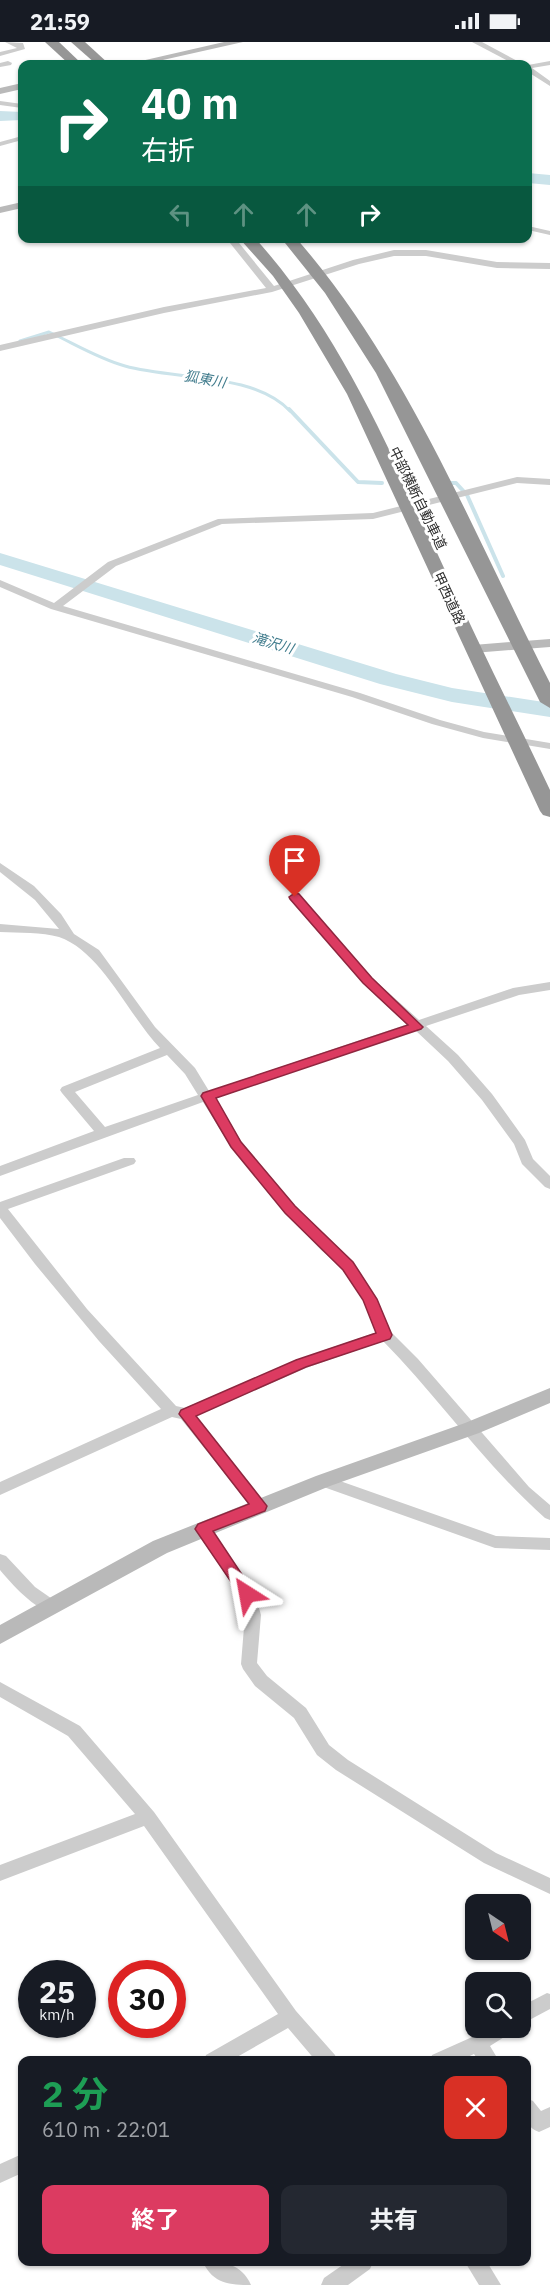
<!DOCTYPE html>
<html lang="ja">
<head>
<meta charset="utf-8">
<style>
  :root { --surface:#171b24; --page:#242831; --text:#f1f3f6; --muted:#9ea1a6; --accent:#dc3b61 }
  body { margin:0; font-family:"IBM Plex Sans","Noto Sans JP",sans-serif; background:var(--page); color:var(--text); height:100vh; display:flex; flex-direction:column; font-size:22px; white-space:nowrap }
  * { box-sizing:border-box; margin:0 }
  p { font-size:20px; color:var(--muted) }
  .icon { flex:none; width:33px; height:33px; fill:none; stroke:currentColor; stroke-width:2; stroke-linecap:round; stroke-linejoin:round }
  .map { position:relative; flex:1; overflow:hidden }
  .side { position:absolute; left:18px; top:2014px; width:513px; height:210px; display:flex; flex-direction:column; background:var(--surface); border-radius:12px; box-shadow:0 2px 4px #0004 }
  .side>* { flex:none }
  .top-card { position:absolute; left:18px; top:18px; width:514px; height:183px; border-radius:12px; box-shadow:0 2px 4px #0004; background:#0b6e4f; color:#fff; overflow:hidden }
  .needle { width:39px; rotate:145deg }
  .tools { position:absolute; left:465px; top:1852px; display:grid; gap:12px }
  .tools a { display:grid; place-items:center; width:66px; height:66px; border-radius:12px; background:var(--surface); box-shadow:0 2px 4px #0004; font-size:30px }
  .speed { position:absolute; left:18px; top:1918px; display:flex; gap:12px; font-size:30px; font-weight:700; text-align:center }
  .speed>* { display:grid; place-content:center; width:78px; height:78px; border-radius:50%; background:var(--surface); box-shadow:0 2px 4px #0004; line-height:1 }
  .speed small { font-size:15px; font-weight:400 }
  .speed .limit { border:9px solid #d22; background:#fff; color:#111 }
  .pin { position:absolute; display:grid; place-items:center; width:51px; height:51px; color:#fff; margin:-62px -26px; border-radius:50% 50% 50% 0; rotate:-45deg; box-shadow:0 0 6px #0007 }
  .pin .icon { rotate:45deg }
  .me { position:absolute; width:66px; margin:-33px; rotate:326deg; stroke-linejoin:round; filter:drop-shadow(0 0 4px #0008) }
  .turn { display:flex; align-items:center; gap:21px; height:126px; padding:0 24px; font-size:27px }
  .turn .icon { width:78px; height:78px; stroke-width:2.5 }
  .turn b { display:block; font-size:42px; line-height:51px }
  .lanes { display:flex; align-items:center; height:57px; padding:0 24px; background:#0003; justify-content:center; gap:30px; direction:ltr }
  .lanes .off { opacity:.35 }
  .round { display:grid; place-items:center; flex:none; width:63px; height:63px; border-radius:12px; background:var(--page) }
  .summary { display:flex; align-items:center; justify-content:space-between; height:102px; padding:0 24px }
  h1 { font-size:36px; font-weight:700; line-height:45px; color:#1e9e55 }
  .primary-button { display:flex; gap:12px; margin-top:auto; padding:12px 24px }
  .primary-button a { flex:1; height:69px; border-radius:12px; background:var(--accent); color:#fff; font-size:24px; font-weight:700; line-height:69px; text-align:center }
  .primary-button a+a { background:var(--page); color:var(--text) }
  .status { display:flex; justify-content:space-between; align-items:center; height:42px; padding:0 30px; background:var(--surface); direction:ltr }
  .status svg { height:16px; fill:currentColor }
  .map>svg:first-child { display:block }
</style>
</head>
<body>
<div class="status"><b>21:59</b><svg viewBox="0 0 49 12"><path d="M0 12V9h3v3zM5 12V6h3v6zM10 12V3h3v9zM15 12V0h3v12zM26 1h20v11H26zM47 4h2v5h-2z"/></svg></div>
<div class="map">
<svg width="550" height="2243" viewBox="0 0 550 2243">
  <rect width="100%" height="100%" fill="#fff"/>
  <g fill="none" stroke-linecap="round" stroke-linejoin="round">
    <!-- stream-far1 -->
    <path stroke="#cbe3ea" stroke-width="3" d="M20 299 49 290C73 301 99 317 125 324 174 338 253 330 290 369"/>
    <!-- stream -->
    <g stroke="#cbe3ea" stroke-width="4">
      <path d="M289 367 358 440 382 441"/>
      <path d="M449 441H456L467 453 503 534"/>
    </g>
    <!-- river -->
    <g fill="#cbe3ea" fill-rule="evenodd">
      <path d="M0 69 22 70V78L0 79Z"/>
      <path d="M528 131 550 133V143L528 141Z"/>
      <path d="M0 511 396 632 452 646 550 661V675L452 660 380 642 0 523Z"/>
    </g>
    <!-- street -->
    <g fill="#ccc" fill-rule="evenodd">
      <path d="M5 0 23 1 25 7 0 14V10L17 6Z"/>
      <path d="M472 0H482L523 22H514Z"/>
      <path d="M8 19 12 21 11 23 0 25V21Z"/>
      <path d="M550 19V23L532 26 550 39V44L528 30V23Z"/>
      <path d="M0 59 22 62V66L0 63Z"/>
      <path d="M22 94V98L0 104V100Z"/>
      <path d="M528 184 550 189V193L528 188Z"/>
      <path d="M226 196H235L274 244 353 218 394 208H426L497 220 550 221V227L497 226 426 214H394L359 222 272 250 164 271 0 309V303L164 265 266 246Z"/>
      <path d="M517 435 550 437V443L517 441 373 477 222 482 116 524 63 564 360 651 440 678 484 690 550 701V707L483 696 432 682 352 655 51 567 0 545V538L54 561 108 520 218 477 373 471Z"/>
      <path d="M0 821 34 844 61 872 74 892 99 908 155 985 195 1026 209 1049 408 982 363 941 291 858 289 855 291 852H299L371 935 419 978 513 946 550 940V948L519 953 426 984 458 1013 492 1052 525 1098 533 1117 550 1134V1147L545 1145 522 1122 514 1102 482 1058 448 1019 415 988 214 1057 241 1099 295 1164 331 1202 353 1221 377 1257 391 1290 418 1317 529 1445 550 1463V1478L545 1476C485 1423 439 1356 383 1299L306 1326 196 1374 264 1460 267 1464 264 1468 259 1470 254 1468 181 1377 172 1375 0 1453V1440L161 1367 99 1299 35 1222 0 1176V1160L124 1116H134L136 1119 134 1122 8 1167 87 1267 176 1364 185 1366 296 1318 377 1290 363 1258 343 1227 321 1208 285 1170 231 1105 203 1060 0 1134V1124L94 1089 62 1051 60 1048 62 1045 160 1006C129 974 101 909 59 895 42 890 19 891 0 890V882L59 887 35 858 0 830ZM167 1013 185 1032 198 1053 105 1085 75 1050Z"/>
      <path d="M323 1433 496 1494 550 1496V1508L495 1506 318 1443 315 1439 318 1435Z"/>
      <path d="M203 1481 209 1483 255 1552 261 1573 257 1621 267 1634 306 1666 329 1703 348 1718 496 1811 550 1836V1852L484 1821 336 1728 317 1713 294 1676 255 1644 243 1627 241 1622 245 1573 240 1554 195 1487 197 1483Z"/>
      <path d="M0 1512 6 1514 35 1545 58 1561 60 1565 58 1569C40 1575 11 1541 0 1528Z"/>
      <path d="M0 1640 80 1684 154 1770 296 1969 335 2013 337 2019H316L288 1986 230 2019H204L206 2013 278 1972 144 1784 0 1839V1823L135 1772 68 1694 0 1655Z"/>
      <path d="M547 1951 550 1952V1967L520 1983V1965Z"/>
      <path d="M487 1986H512L509 1992 490 2004 499 2019H479L474 2012 459 2019H430L432 2013 470 1996Z"/>
      <path d="M526 2056 533 2059 541 2069 550 2065V2085L539 2090C523 2084 526 2071 526 2056Z"/>
      <path d="M22 2112V2131L0 2141V2122Z"/>
      <path d="M203 2220C224 2220 241 2221 251 2243 230 2243 213 2242 203 2220Z"/>
      <path d="M347 2220H373L370 2227 348 2243H321L324 2236Z"/>
      <path d="M465 2220H487L501 2243H479Z"/>
    </g>
    <!-- secondary -->
    <g fill="#b9b9b9" fill-rule="evenodd">
      <path d="M224 0H243L145 22H128Z"/>
      <path d="M22 41V47L0 52V46Z"/>
      <path d="M22 160V166L0 171V165Z"/>
      <path d="M550 597V605L473 611 466 607 473 603Z"/>
      <path d="M550 1346V1361L479 1391 330 1444 167 1511 0 1602V1583L153 1499 316 1434 465 1381Z"/>
    </g>
    <!-- highway -->
    <g fill="#969696" fill-rule="evenodd">
      <path d="M45 0H59L82 22H69Z"/>
      <path d="M71 0H85L109 22H96Z"/>
      <path d="M239 196H255C342 293 390 409 444 526 478 601 515 674 550 748V775L543 773 540 769 347 352 299 271 273 234Z"/>
      <path d="M281 196H296C408 324 473 491 550 641V666L540 660 376 331 325 251Z"/>
    </g>
  </g>
  <!-- route -->
  <path fill="#dc3b61" stroke="#8f263f" stroke-width="1.5" d="M295 851 299 852 372 936 423 985 421 987 216 1056 241 1100 295 1164 353 1220 377 1257 392 1293 390 1297 306 1325 196 1374 267 1464 265 1469 213 1489 255 1552 247 1558 242 1556 195 1487 198 1482 249 1462 179 1372 181 1368 296 1318 376 1291 363 1258 343 1228 285 1171 231 1105 201 1054 203 1051 408 983 363 941 290 857 289 855Z"/>
  <g text-anchor="middle" stroke-width="6" stroke-linejoin="round" paint-order="stroke">
    <!-- far-water labels -->
    <g font-size="14" font-style="italic" fill="#417c8d" stroke="#fff">
      <text transform="translate(205 337) rotate(10)" y="5">狐東川</text>
      <text transform="translate(273 601) rotate(17)" y="5">滝沢川</text>
    </g>
    <!-- far-street labels -->
    <g font-size="14" fill="#2f2f2f" stroke="#fff">
      <text transform="translate(418 456) rotate(64)" y="5">中部横断自動車道</text>
      <text transform="translate(449 556) rotate(65)" y="5">甲西道路</text>
    </g>
  </g>
</svg>
<div class="tools">
<a><svg class="needle" viewBox="-14 -14 28 28"><path d="M0-13l5 13h-10z" fill="#e53935"/><path d="M0 13l5-13h-10z" fill="#9ea1a6"/></svg></a>
<a><svg class="icon" aria-label="search" viewBox="0 0 24 24"><circle cx="10" cy="10" r="6"/><path d="M15 15l6 6"/></svg></a>
</div>
<div class="speed"><div>25<small>km/h</small></div><div class="limit">30</div></div>
<div class="pin" style="left:295px;top:855px;background:#d93025"><svg class="icon" aria-label="arrive" viewBox="0 0 24 24"><path d="M6 21V4h12l-3 4 3 4H6"/></svg></div>
<svg class="me" style="left:247px;top:1552px" viewBox="-20 -20 40 40"><path d="M0-17L14 15 0 8-14 15z" fill="#dc3b61" stroke="#fff" stroke-width="4"/></svg>
<div class="top-card">
<div class="turn"><svg class="icon" aria-label="right" viewBox="0 0 24 24"><path d="M7 20v-9h11M14 6l5 5-5 5"/></svg><div><b>40 m</b>右折</div></div>
<div class="lanes"><svg class="icon off" aria-label="left" viewBox="0 0 24 24"><path d="M17 20v-9H6M10 6l-5 5 5 5"/></svg><svg class="icon off" aria-label="ahead" viewBox="0 0 24 24"><path d="M12 20V5M6 11l6-6 6 6"/></svg><svg class="icon off" aria-label="ahead" viewBox="0 0 24 24"><path d="M12 20V5M6 11l6-6 6 6"/></svg><svg class="icon" aria-label="right" viewBox="0 0 24 24"><path d="M7 20v-9h11M14 6l5 5-5 5"/></svg></div>
</div>
<section class="side">
<div class="summary"><div><h1>2 分</h1><p>610 m · 22:01</p></div><a class="round" style="background:#d93025;color:#fff"><svg class="icon" aria-label="close" viewBox="0 0 24 24"><path d="M6 6l12 12M18 6L6 18"/></svg></a></div>
<div class="primary-button"><a>終了</a><a>共有</a></div>
</section>
</div>
</body>
</html>
